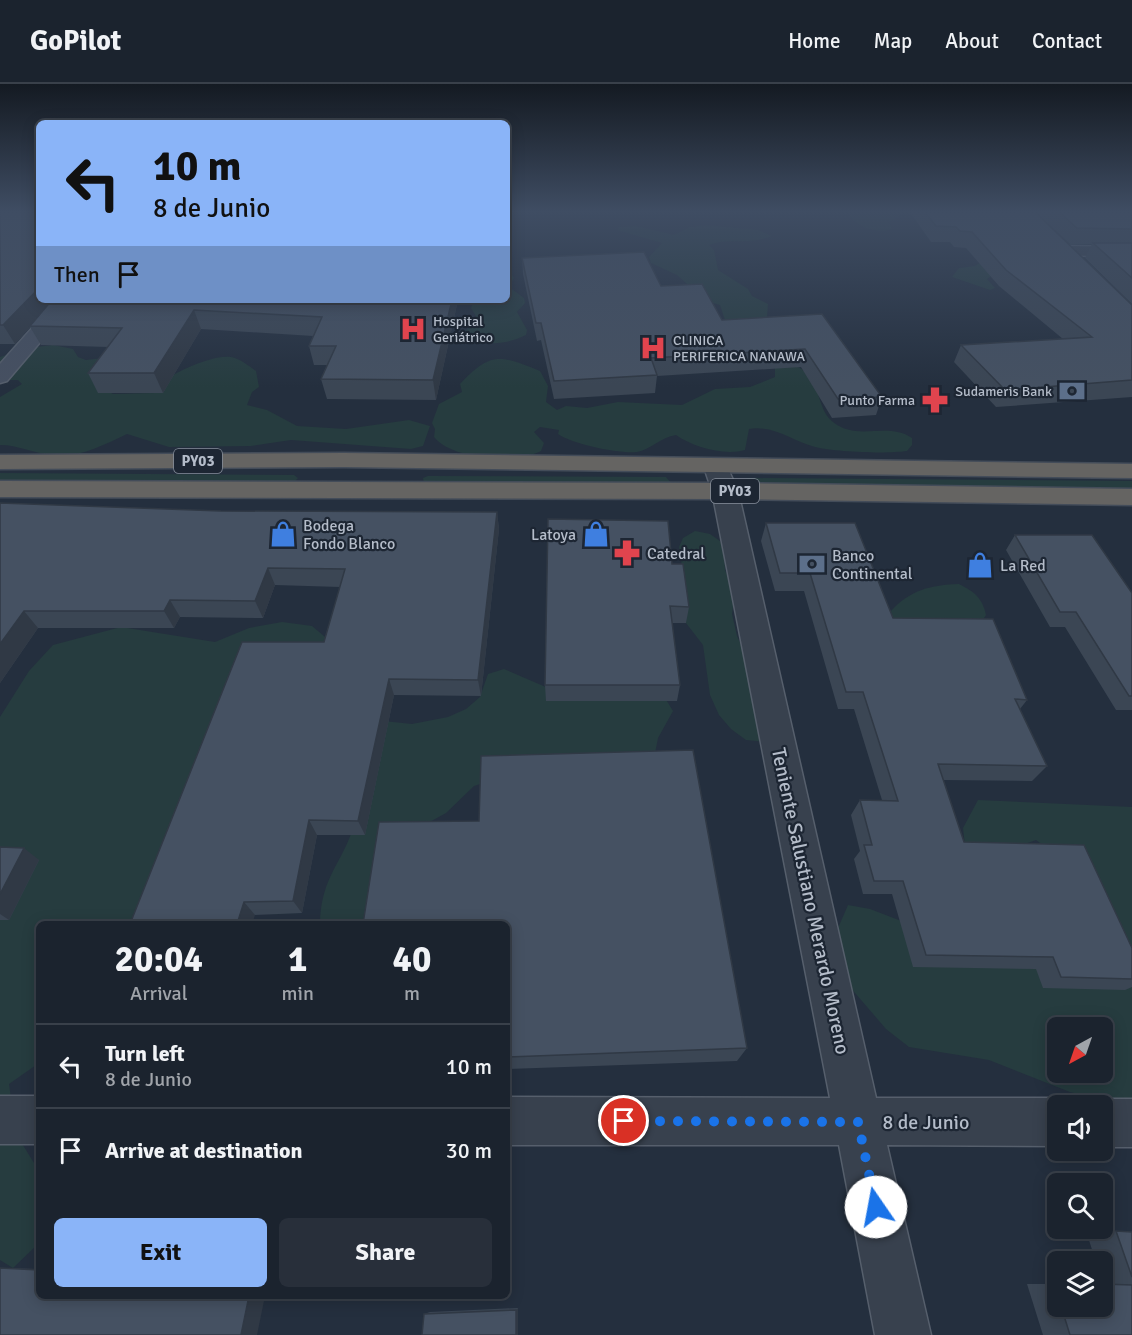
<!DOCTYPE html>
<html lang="en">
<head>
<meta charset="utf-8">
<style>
  :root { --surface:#1b232e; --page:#282f3a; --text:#f1f3f6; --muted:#a0a4aa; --line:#39404a; --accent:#8ab4f8 }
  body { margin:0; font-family:Signika,sans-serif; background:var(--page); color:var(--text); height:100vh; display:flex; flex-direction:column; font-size:22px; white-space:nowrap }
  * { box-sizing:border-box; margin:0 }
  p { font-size:20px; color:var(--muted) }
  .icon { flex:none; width:33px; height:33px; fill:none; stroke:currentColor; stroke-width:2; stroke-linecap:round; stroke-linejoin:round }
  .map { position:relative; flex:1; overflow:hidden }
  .drawer { position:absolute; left:36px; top:837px; width:474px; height:378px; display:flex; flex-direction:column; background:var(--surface); border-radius:9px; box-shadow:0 3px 15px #0003,0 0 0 2px var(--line) }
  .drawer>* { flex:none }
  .banner { position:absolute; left:36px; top:36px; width:474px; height:183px; border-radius:9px; box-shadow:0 3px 15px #0003,0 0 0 2px var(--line); background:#8ab4f8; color:#111; overflow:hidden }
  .needle { width:39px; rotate:220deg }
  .fabs { position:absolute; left:1047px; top:933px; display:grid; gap:12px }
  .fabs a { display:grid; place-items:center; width:66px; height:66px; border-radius:9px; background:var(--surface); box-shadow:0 3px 15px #0003,0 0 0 2px var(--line); font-size:30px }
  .pin { position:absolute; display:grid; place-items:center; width:51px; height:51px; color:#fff; margin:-26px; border:3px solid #fff; border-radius:50%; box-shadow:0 2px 6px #0007 }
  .me { position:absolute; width:66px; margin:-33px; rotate:348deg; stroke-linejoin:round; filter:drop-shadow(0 0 4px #0008) }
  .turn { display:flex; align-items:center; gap:21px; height:126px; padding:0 18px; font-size:27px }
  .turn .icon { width:78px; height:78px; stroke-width:2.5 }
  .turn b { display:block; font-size:42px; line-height:51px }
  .then { display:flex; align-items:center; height:57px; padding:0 18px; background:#0003; gap:12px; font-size:22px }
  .eta { display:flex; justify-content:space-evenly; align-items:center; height:102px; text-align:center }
  .eta b { font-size:36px; font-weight:700; line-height:42px }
  .button { display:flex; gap:12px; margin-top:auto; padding:12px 18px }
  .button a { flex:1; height:69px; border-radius:9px; background:var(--accent); color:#111; font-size:24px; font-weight:700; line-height:69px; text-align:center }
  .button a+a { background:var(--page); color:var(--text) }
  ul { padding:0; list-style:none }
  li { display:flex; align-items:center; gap:18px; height:84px; padding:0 18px; border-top:2px solid var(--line) }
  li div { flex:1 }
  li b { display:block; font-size:22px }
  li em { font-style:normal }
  header { display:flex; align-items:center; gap:36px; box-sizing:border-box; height:84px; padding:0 30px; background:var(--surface); border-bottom:2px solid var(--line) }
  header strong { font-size:28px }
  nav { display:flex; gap:33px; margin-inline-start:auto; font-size:21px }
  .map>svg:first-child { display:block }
</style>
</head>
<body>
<header>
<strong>GoPilot</strong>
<nav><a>Home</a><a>Map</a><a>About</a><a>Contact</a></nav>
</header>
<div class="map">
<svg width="1132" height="1251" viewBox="0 0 1132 1251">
  <rect width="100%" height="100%" fill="#242f3e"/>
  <!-- green -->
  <g fill="#263c3f" fill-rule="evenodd">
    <path d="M848 128H905L889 138 892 145C876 150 854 143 848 128Z"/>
    <path d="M636 142 674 151 690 143 706 141 758 146 772 152C749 162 729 153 709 161L714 166 718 186 748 205 752 212 768 220 766 249 774 272C785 277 802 282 810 293 820 306 819 327 833 338 858 358 887 337 912 354V361L907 367C886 370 835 368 815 363 792 357 774 341 749 345L745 366C724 372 693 363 676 351 661 353 650 366 637 368 619 370 572 360 558 350L559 346 540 343 534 348 544 359 541 367C517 380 452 376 434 353L435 345 432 339 439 320 462 308 460 300C491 267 500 271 540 287L548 302 546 318 557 326 566 322 587 324 618 318 682 321 715 305 750 303 775 293V282L725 236 720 221 706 217 677 191 651 179 649 173 662 159 617 146 619 143Z"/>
    <path d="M984 176 1003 184 987 195 995 204 990 206 952 193 959 184 975 182Z"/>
    <path d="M507 182 514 194 509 203 524 214 525 219 517 228 527 246 526 251C505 261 488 262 467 253L464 248 476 239 477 234 471 224 474 216H507Z"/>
    <path d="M53 261 73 265 78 273 86 276 111 273 106 306 113 310 154 309 155 302C170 291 211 270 231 273 239 274 249 282 256 287L259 303 252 308 247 321 267 326 297 342 346 345 409 336 430 342 423 362 411 365 291 356 251 362 169 363 127 350C104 361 77 375 51 371 33 369 18 361 0 361V313L22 300 18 296H0V273L28 264Z"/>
    <path d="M0 389 294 391 298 394 294 398 0 397Z"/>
    <path d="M428 392 666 393 671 399 668 401 424 399 423 394Z"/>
    <path d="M747 394 1132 397V405L743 400Z"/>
    <path d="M695 447 710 450 720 457 724 466 725 486 735 508 732 530 737 552 748 576 766 658 746 656 731 645 719 631 710 611 703 561 686 539 687 517 679 463 683 454Z"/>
    <path d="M959 500C974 508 982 513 986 531L980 540 892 539 891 527C910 506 931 501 959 500Z"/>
    <path d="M282 538 312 542 331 558 230 840H39V979L9 1000 16 1050 39 1087V1159L13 1184 0 1176V633L29 587 53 561 121 543 215 558 249 544Z"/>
    <path d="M504 585 548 604 665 614 673 627 658 654 655 669 495 695 474 702 446 729 426 740 375 840H320C321 792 342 781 354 741 365 708 368 670 374 636L412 640 448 633 466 625 480 613 488 590Z"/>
    <path d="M978 716 1132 723V1024L1070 1008 989 976 909 963 886 945 831 881 832 858 848 821 870 825 969 863 1057 771 1036 756 1019 762H965L963 744ZM1058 944H1102V988H1058Z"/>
  </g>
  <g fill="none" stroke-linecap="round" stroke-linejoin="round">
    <!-- minor casing -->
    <g stroke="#565f6c" stroke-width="3">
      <g id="minor">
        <path d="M1065 162 1132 163V173L1059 171 1057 167Z"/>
        <path d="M716 376 725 378 738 407 876 1014H1058L1075 1022H1058V1062L887 1061 931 1251H875L839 1061H507V1013L830 1014 712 407 704 383 707 378Z"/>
        <rect x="0" y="1012" width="39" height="48"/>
        <path d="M1102 1015H1132V1063H1102V1022H1087Z"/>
      </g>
    </g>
    <!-- secondary casing -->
    <g stroke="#565f6c" stroke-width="3">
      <path id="secondary" d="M57 216H76L7 297 0 299V280Z"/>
    </g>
    <!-- trunk casing -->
    <g stroke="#434c59" stroke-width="3">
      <g id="trunk">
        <path d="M344 369 1132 380V394L344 383 0 385V371Z"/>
        <path d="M0 397 725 399 1132 405V421L725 415 0 413Z"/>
      </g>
    </g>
    <!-- minor -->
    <use href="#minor" fill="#38414e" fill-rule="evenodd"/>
    <!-- secondary -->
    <use href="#secondary" fill="#465061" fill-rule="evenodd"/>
    <!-- trunk -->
    <use href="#trunk" fill="#656462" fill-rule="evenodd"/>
  </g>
  <!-- wall -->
  <g fill="#3b4654">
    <path d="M0 128 39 216H458L436 316 327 315 321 295 327 281H314L309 262 313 252 201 245 163 309H98L88 289 108 263 41 261 30 243 15 260H0Z"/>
    <path d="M910 128H1132V220L1085 174 1092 160H1070L1042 134 1132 221V313L996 323 954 278 961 261 1063 255 999 202 966 164 954 163 950 158H931Z"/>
    <path d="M522 174 661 202 722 236 822 230 882 313 876 331 832 334 801 283 657 292 655 309 554 315 541 256 537 257 523 190Z"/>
    <path d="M0 419 221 427 497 428 499 445 481 612 394 611 365 751H317L302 829 255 831 130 840 324 558 340 503 275 501 263 534 180 533 174 544H38L0 599Z"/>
    <path d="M766 439 893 534 1027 616 1020 625 1047 682 1032 697 943 696 964 758 1132 864V903L1125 906 1043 904 1036 885 913 883 892 810H863L854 775 860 767 851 731 860 716H882L854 625H838L804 507H775L761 457Z"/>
    <path d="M1015 451 1132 509V626H1116L1065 543H1050L1006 466Z"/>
    <path d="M672 480 689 523 686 539H672L680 601 677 617H546L545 601Z"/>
    <path d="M0 763 39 776 9 836H0Z"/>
    <path d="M507 840 747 964 737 977 507 985Z"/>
    <path d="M1116 1147 1132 1148V1251H1043L1027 1200H1058V1222H1102L1104 1200 1102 1197V1178H1096L1087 1150Z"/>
    <path d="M0 1184 39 1185V1212L0 1251Z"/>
    <path d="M518 1224V1251H422L424 1230 430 1228Z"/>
  </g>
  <!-- shaded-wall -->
  <g fill="#303945">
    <path d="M39 204V216H55L30 242V243L15 260 3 241Z"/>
    <path d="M452 216H458L436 316 433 296Z"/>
    <path d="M194 226 201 245 163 309 154 289Z"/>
    <path d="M497 428 499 445 481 612 478 596Z"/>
    <path d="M268 484 275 501 263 534 255 517Z"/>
    <path d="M170 516 180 533 174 544 164 527Z"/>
    <path d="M24 527 38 544 0 599V560Z"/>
    <path d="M389 595 394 611 365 751 358 737Z"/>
    <path d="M309 736 317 751 302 829 293 817Z"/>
    <path d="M24 764 39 776 9 836 0 830V810Z"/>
    <path d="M244 818 255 831 252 840H237Z"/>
    <path d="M249 1212H265L257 1251H241Z"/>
    <path d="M518 1224V1251H516V1226Z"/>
  </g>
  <!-- building -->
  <g fill="#455162" stroke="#303945" stroke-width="1.5">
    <path d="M0 128H39V204L3 241H0Z"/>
    <path d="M925 128H1035L1132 221V296L1005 306 961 261 1092 253 1006 186 972 148 960 147 956 143 936 142Z"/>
    <path d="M1059 128H1132V145L1077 144Z"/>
    <path d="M1093 159H1132V194Z"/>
    <path d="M644 168 661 202 702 200 722 236 822 230 882 313 838 315 805 265 651 274 657 291 554 297 541 239H536L522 174Z"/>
    <path d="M52 216H452L433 296 321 295 336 262H309L322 233 194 226 154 289H88L122 244 30 242Z"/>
    <path d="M0 419 221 427 497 428 478 596 389 595 358 737 309 736 293 817 244 818 237 840H130L242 558H324L345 485 268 484 255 517 170 516 164 527H24L0 560Z"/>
    <path d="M548 435 668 437 672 480H683L689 523 670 522 680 601H545Z"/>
    <path d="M766 439H855L893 534 993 535 1027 616 1015 615 1047 682 938 680 964 758 1084 761 1132 864V895L1061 893 1053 873 926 871 903 797H874L864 761H872L860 716 898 717 863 608H846L810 489H780Z"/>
    <path d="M1015 451H1092L1132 509V612H1129L1076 528H1060Z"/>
    <path d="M693 666 747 964 507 973V840H363L379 738 479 737 481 672Z"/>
    <path d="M0 763 24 764 0 810Z"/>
    <path d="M1116 1147 1132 1148V1193Z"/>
    <path d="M0 1184 39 1186V1212H249L241 1251H0Z"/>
    <path d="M1053 1200H1058V1212Z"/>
    <path d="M1102 1200 1132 1201V1251H1070L1061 1222H1102Z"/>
    <path d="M516 1226V1251H422L424 1230Z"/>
  </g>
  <!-- sky -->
  <linearGradient id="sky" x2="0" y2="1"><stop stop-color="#141a22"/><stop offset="0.42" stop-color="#3f4d63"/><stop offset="1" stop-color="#3f4d63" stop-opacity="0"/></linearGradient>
  <rect width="1132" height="303" fill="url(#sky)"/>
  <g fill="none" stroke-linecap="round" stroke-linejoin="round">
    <!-- route -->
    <path stroke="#1a73e8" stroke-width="10" stroke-dasharray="0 18" d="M624 1037 858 1038 876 1123"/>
  </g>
  <!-- icons -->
  <defs>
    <g id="hospital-bare" transform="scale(2.07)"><path d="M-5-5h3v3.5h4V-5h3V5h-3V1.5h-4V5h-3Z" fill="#e0444e" stroke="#1d2633" stroke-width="2.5" paint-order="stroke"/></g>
    <g id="bank-bare" transform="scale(2.07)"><path d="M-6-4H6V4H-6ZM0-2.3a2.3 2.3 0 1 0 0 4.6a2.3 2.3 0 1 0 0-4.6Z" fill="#5c6f8a" stroke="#1d2633" stroke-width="2.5" paint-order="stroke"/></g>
    <g id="pharmacy-bare" transform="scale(2.07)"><path d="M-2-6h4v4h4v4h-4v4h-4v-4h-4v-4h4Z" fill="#e0444e" stroke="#1d2633" stroke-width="2.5" paint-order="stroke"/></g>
    <g id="shop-bare" transform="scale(2.07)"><path d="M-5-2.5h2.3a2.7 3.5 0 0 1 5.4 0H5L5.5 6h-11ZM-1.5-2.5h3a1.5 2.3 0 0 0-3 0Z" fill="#3f7fe0" stroke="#1d2633" stroke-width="2.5" paint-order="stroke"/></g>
  </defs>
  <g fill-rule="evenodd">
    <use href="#hospital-bare" x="413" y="245"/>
    <use href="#hospital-bare" x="653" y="264"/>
    <use href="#bank-bare" x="1072" y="307"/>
    <use href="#pharmacy-bare" x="935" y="316"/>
    <use href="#shop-bare" x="283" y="450"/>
    <use href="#shop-bare" x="596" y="450"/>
    <use href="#pharmacy-bare" x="627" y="469"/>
    <use href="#bank-bare" x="812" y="480"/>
    <use href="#shop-bare" x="980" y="481"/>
  </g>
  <g text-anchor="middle" stroke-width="4.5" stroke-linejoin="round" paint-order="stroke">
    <!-- far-poi labels -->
    <g font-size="14" fill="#b4bcc9" stroke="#1d2633" text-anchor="start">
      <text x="433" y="242">Hospital<tspan x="433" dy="16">Geriátrico</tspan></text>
      <text x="673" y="261">CLINICA<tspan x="673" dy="16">PERIFERICA NANAWA</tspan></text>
      <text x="1052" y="312" text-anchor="end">Sudameris Bank</text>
      <text x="915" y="321" text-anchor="end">Punto Farma</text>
    </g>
    <!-- shield labels -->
    <g fill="#1d2633" stroke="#878f9c" stroke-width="1.5">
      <rect x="174" y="365" width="48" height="24" rx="4.5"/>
      <rect x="711" y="395" width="48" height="24" rx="4.5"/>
    </g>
    <g font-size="15" font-weight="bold" fill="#b4bcc9">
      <text x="198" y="382">PY03</text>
      <text x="735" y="412">PY03</text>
    </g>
    <!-- poi labels -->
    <g font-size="16" fill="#b4bcc9" stroke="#1d2633" text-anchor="start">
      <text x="303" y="447">Bodega<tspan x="303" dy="18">Fondo Blanco</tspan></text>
      <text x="576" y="456" text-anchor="end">Latoya</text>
      <text x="647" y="475">Catedral</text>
      <text x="832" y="477">Banco<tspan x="832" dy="18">Continental</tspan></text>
      <text x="1000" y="487">La Red</text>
    </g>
    <!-- near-street labels -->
    <g font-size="20" fill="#b4bcc9" stroke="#1d2633">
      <text transform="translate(811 817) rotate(78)" y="7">Teniente Salustiano Merardo Moreno</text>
      <text x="926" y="1045">8 de Junio</text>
    </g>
  </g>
</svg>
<div class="fabs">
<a><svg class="needle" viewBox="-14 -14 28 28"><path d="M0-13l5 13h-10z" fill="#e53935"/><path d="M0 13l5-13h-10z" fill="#a0a4aa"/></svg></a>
<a><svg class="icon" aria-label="sound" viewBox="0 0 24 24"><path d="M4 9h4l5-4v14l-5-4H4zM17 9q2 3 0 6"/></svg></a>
<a><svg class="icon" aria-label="search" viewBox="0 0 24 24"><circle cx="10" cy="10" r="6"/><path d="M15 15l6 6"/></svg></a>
<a><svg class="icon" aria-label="layers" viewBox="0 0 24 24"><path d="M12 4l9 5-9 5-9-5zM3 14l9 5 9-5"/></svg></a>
</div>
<div class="pin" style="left:624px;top:1037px;background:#d93025"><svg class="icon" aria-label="arrive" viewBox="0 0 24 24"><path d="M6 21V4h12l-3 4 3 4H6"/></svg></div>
<svg class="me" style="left:876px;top:1123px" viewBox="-20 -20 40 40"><circle r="19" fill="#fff"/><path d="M0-13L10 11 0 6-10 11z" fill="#1a73e8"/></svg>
<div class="banner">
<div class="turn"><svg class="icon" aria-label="left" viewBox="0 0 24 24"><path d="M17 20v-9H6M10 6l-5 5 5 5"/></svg><div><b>10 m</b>8 de Junio</div></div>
<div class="then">Then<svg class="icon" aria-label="arrive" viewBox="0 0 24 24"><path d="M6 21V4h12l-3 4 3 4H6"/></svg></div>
</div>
<section class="drawer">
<div class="eta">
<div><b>20:04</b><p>Arrival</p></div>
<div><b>1</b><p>min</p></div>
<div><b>40</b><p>m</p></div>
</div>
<ul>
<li><svg class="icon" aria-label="left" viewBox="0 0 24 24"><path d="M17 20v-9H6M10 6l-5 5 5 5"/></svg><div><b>Turn left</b><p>8 de Junio</p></div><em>10 m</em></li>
<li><svg class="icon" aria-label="arrive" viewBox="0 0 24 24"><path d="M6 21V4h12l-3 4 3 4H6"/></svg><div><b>Arrive at destination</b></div><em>30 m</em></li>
</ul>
<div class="button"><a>Exit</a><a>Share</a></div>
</section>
</div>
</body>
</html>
